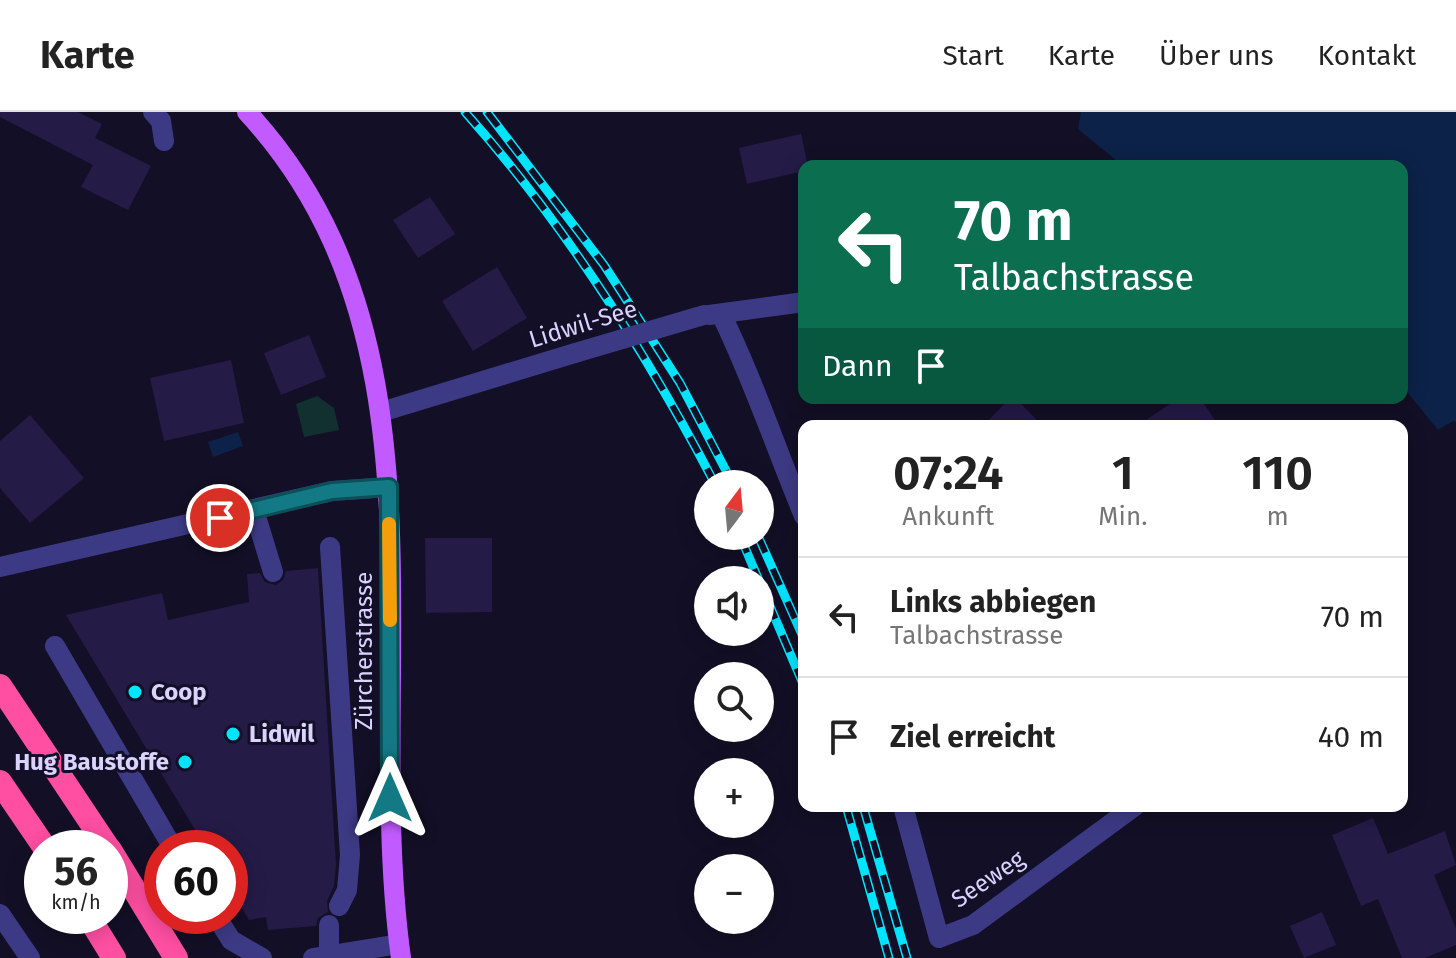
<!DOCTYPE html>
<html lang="de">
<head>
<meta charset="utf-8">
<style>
  :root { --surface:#fff; --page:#f6f6f6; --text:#222; --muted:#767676; --line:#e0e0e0 }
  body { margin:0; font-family:"Fira Sans",sans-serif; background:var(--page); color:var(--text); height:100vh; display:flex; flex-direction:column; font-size:30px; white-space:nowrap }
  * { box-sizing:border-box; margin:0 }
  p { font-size:26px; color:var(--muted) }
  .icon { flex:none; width:44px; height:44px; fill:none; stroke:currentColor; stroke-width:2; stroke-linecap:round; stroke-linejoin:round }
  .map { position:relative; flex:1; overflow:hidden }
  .panel { position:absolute; left:798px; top:308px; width:610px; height:392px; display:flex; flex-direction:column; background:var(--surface); border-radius:16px; box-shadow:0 4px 20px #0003 }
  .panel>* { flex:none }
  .hud { position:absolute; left:798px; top:48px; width:610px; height:244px; border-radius:16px; box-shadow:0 4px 20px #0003; background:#0b6e4f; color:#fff; overflow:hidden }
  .needle { width:52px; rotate:16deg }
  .buttons { position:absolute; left:694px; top:358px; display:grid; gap:16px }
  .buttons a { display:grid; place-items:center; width:80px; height:80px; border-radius:50%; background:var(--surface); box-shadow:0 4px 20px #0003; font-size:40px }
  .speed { position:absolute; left:24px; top:718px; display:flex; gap:16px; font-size:40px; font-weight:700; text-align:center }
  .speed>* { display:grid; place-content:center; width:104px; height:104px; border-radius:50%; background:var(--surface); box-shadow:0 4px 20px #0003; line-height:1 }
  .speed small { font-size:20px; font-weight:400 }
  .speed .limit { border:12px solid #d22; background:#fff; color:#111 }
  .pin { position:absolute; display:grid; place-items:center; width:68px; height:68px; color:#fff; margin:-34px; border:4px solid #fff; border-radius:50%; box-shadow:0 2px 8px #0007 }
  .me { position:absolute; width:88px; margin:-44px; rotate:0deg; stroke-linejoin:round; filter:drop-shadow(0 0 6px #0008) }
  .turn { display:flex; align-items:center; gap:28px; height:168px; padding:0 24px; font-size:36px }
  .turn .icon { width:104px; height:104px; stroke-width:2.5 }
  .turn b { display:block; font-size:56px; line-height:68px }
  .then { display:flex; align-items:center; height:76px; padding:0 24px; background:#0003; gap:16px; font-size:30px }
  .eta { display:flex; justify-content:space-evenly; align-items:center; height:136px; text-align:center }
  .eta b { font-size:48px; font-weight:600; line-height:56px }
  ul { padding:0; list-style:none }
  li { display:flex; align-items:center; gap:24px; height:120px; padding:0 24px; border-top:2px solid var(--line) }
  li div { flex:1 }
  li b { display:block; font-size:30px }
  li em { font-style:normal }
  header { display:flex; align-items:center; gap:48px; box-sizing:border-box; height:112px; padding:0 40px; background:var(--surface); border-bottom:2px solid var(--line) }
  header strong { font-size:38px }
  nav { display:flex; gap:44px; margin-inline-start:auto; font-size:28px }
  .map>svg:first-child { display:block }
</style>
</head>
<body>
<header>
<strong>Karte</strong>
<nav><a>Start</a><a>Karte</a><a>Über uns</a><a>Kontakt</a></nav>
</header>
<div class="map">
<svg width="1456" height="846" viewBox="0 0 1456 846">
  <rect width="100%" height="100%" fill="#130f26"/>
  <!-- green -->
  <path fill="#12302f" d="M317 284 334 296 339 318 304 325 296 292Z"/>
  <!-- water -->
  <g fill="#0c2248">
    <path d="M1081 0H1456V310L1453 309 1438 318 1408 281 1402 247V54H1123L1078 17Z"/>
    <path d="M238 320 243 334 213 345 208 330Z"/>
  </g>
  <!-- building -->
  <g fill="#241b47">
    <path d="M0 0H78L102 12 95 26 151 54 128 98 81 75 93 53 0 5Z"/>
    <path d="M801 22 808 54H804V59L747 72 739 36Z"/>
    <path d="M430 85 455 122 418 146 393 108Z"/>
    <path d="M497 155 527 206 473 239 442 189Z"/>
    <path d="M309 223 326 265 281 283 264 241Z"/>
    <path d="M231 248 244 311 164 329 150 266Z"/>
    <path d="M1010 286H1015L1043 314H983Z"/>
    <path d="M1179 286H1200L1219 314H1137Z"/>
    <path d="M30 303 84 366 30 411 0 376V329Z"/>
    <path d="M425 426H492V500L426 501Z"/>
    <path d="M318 456 336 753 334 774 327 789 328 800 318 806 316 814 268 818 266 805 249 808 230 777V736H206L66 503 162 481 168 508 249 490 247 462 260 461 265 470 276 473 283 468 286 459Z"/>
    <path d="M1373 706 1388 742 1445 719 1456 753 1434 763 1456 817V833L1425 846H1402L1378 787 1361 794 1332 723Z"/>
    <path d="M1322 800 1336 833 1304 846 1290 814Z"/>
  </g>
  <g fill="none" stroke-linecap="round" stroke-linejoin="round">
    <!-- minor -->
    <g stroke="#3d3a85" stroke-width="20">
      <path d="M153 0 161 9 164 29"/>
      <path d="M721 202C753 267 776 337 804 404"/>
      <path d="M709 203 804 190"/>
      <path d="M381 300 575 241"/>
      <path d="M254 398 273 460"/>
      <path d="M330 435 350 743 347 778 339 794"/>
      <path d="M0 455 332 379 389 375"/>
      <path d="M55 534 173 736"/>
      <path d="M903 694 939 826 973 813 1135 694"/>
      <path d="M0 802 30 846"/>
      <path d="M216 804 231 828 262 846"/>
      <path d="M329 813V843"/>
      <path d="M313 846 399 832"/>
    </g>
    <!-- major -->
    <path stroke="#c25bff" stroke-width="20" d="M247 0C460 230 362 565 401 846"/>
    <!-- highway -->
    <g stroke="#ff4fa3" stroke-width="24">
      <path d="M0 574 108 736"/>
      <path d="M0 670 45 736"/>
      <path d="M110 738 176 846"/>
      <path d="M88 804 114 846"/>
    </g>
    <!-- rail casing -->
    <g stroke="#00e5ff" stroke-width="9">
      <g id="rail">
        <path d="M465 0C564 111 646 240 715 372"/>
        <path d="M487 0 604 153 680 271 733 372"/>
        <path d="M740 424 804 574"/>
        <path d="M758 424 804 527"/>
        <path d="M846 694 889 846"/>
        <path d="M863 694 907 846"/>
      </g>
    </g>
    <!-- rail -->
    <use href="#rail" stroke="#130f26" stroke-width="6" stroke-dasharray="18" stroke-linecap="butt"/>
    <!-- minor-bridge -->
    <path stroke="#3d3a85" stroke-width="20" d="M575 241 704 203"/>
  </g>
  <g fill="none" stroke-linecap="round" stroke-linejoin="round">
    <!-- route casing -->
    <g stroke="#0c4f56" stroke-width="20">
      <path id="route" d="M220 406 332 379 389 375 390 686"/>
    </g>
    <!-- route -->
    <use href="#route" stroke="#137a85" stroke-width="14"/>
    <!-- slow -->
    <path stroke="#f59e0b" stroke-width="14" d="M389 412 390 508"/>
  </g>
  <!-- markers -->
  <g fill="#00e5ff" stroke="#130f26" stroke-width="3">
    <circle cx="135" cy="580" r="8"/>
    <circle cx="233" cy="622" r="8"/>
    <circle cx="185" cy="650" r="8"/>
  </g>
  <g text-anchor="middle" stroke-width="6" stroke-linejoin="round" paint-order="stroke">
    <!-- street labels -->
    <g font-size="24" fill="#d9d4ff" stroke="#130f26">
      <text transform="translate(583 212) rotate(-17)" y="8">Lidwil-See</text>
      <text transform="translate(364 539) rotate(-90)" y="8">Zürcherstrasse</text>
      <text transform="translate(988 767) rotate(-34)" y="8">Seeweg</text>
    </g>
    <!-- poi labels -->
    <g font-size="24" font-weight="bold" fill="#d9d4ff" stroke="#130f26" text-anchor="start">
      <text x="151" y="588">Coop</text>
      <text x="249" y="630">Lidwil</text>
      <text x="169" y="658" text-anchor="end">Hug Baustoffe</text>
    </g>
  </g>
</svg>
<div class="buttons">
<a><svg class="needle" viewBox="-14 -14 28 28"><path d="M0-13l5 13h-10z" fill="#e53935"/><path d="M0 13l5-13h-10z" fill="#767676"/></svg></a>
<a><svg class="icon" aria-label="sound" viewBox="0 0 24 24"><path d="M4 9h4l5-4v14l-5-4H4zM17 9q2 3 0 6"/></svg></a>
<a><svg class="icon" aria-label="search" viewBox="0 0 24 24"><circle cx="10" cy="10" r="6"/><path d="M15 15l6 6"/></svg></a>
<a>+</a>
<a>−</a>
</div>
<div class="speed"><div>56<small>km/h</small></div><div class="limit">60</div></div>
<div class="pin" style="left:220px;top:406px;background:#d93025"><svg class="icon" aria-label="arrive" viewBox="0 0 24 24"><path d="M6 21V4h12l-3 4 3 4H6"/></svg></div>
<svg class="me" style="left:390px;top:686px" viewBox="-20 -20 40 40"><path d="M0-17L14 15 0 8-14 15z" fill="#137a85" stroke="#fff" stroke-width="4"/></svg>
<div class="hud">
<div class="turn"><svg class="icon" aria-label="left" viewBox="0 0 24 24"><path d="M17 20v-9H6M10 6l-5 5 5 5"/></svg><div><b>70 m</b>Talbachstrasse</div></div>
<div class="then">Dann<svg class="icon" aria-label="arrive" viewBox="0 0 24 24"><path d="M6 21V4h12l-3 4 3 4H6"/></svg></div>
</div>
<section class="panel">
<div class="eta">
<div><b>07:24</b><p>Ankunft</p></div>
<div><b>1</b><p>Min.</p></div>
<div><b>110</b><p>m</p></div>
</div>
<ul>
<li><svg class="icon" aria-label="left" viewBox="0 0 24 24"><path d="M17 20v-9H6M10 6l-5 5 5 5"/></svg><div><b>Links abbiegen</b><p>Talbachstrasse</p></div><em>70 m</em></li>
<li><svg class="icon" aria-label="arrive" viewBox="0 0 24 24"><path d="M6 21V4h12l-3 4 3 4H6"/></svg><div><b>Ziel erreicht</b></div><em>40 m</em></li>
</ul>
</section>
</div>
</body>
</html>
